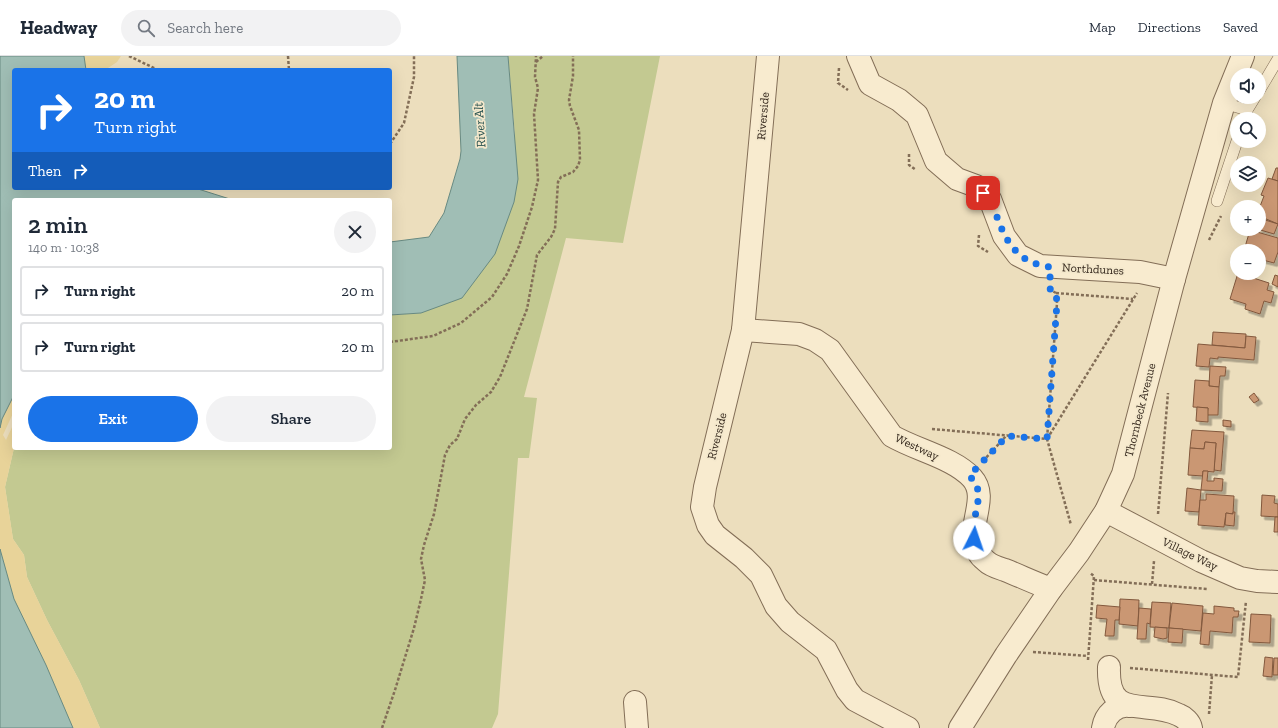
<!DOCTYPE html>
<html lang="en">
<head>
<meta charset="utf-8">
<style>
  :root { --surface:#fff; --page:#f2f2f3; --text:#1f2937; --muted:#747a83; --line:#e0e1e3; --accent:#1a73e8 }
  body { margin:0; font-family:"Zilla Slab",serif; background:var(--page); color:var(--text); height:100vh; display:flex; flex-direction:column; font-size:15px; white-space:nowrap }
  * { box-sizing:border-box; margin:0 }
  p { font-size:13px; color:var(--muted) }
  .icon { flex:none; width:22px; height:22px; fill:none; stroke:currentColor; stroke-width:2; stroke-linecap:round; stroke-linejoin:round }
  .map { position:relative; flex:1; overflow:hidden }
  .details { position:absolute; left:12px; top:142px; width:380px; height:252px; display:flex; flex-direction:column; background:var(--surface); border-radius:4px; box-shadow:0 4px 16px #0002 }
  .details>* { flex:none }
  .top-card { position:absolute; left:12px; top:12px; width:380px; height:122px; border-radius:4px; box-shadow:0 4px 16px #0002; background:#1a73e8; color:#fff; overflow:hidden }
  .tools { position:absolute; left:1230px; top:12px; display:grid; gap:8px }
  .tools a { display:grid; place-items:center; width:36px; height:36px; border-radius:50%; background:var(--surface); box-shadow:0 4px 16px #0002; font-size:20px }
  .pin { position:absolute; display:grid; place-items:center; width:34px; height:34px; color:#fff; margin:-17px; border-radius:8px; box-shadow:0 2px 6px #0006 }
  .me { position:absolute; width:44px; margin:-22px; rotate:4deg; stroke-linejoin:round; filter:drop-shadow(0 0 3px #0008) }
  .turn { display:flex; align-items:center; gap:14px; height:84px; padding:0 16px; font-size:18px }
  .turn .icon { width:52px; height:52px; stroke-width:2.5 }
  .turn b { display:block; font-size:28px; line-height:34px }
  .then { display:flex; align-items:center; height:38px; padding:0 16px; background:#0003; gap:8px; font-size:15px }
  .round { display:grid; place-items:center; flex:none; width:42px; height:42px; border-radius:21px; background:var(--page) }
  .summary { display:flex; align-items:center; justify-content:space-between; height:68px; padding:0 16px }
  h1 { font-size:24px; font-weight:600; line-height:30px }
  .cta { display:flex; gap:8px; margin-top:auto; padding:8px 16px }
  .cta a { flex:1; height:46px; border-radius:24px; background:var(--accent); color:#fff; font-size:16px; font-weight:600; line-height:46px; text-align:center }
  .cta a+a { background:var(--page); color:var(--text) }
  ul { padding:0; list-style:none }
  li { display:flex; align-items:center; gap:12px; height:50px; margin:0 8px 6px; padding:0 8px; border:2px solid var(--line); border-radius:4px }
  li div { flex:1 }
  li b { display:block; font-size:15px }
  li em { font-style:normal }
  header { display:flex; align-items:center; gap:24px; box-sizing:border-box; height:56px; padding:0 20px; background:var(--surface); border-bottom:1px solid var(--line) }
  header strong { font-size:19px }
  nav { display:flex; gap:22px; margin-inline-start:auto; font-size:14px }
  .search { width:280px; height:36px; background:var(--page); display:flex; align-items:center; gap:10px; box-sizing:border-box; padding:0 14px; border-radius:22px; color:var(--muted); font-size:15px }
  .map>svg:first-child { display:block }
</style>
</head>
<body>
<header>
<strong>Headway</strong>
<div class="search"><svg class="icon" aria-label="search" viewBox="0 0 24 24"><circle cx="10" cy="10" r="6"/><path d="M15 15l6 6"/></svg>Search here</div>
<nav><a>Map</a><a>Directions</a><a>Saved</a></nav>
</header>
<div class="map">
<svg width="1278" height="672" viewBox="0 0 1278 672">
  <defs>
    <filter id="shadow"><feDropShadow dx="3.5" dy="3.5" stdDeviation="0" flood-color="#0004"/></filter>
  </defs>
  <rect width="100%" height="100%" fill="#ecdebd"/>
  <!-- green -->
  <path fill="#c3c991" d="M508 0H660L623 187 566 182 524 341 537 342 529 402H518L498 658 492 672H100L79 624 47 564 27 521 24 499 13 483 5 431 14 392H390V259L421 257 515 79Z"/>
  <!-- sand -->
  <g fill="#e8d399">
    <path d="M0 0H121L117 6 105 14H14Z"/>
    <path d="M14 244V355L3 379 6 384 14 367V392L5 431 13 483 24 499 27 521 47 564 79 624 100 672H0V251Z"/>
  </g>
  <!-- water -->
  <g fill="#a0beb5" stroke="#688a82">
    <path d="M0 0H84L86 14H14V132H195L233 144H14V339L2 363 0 372Z"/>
    <path d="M457 0H508L518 123 514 146 495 198 462 242 421 257 390 259V186L429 181 444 157 460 103 461 95Z"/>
    <path d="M0 493 14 543 46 609 73 672H0Z"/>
  </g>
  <!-- building -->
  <g fill="#ca9773" stroke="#82583d" filter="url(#shadow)">
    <path d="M1276 112H1278V125L1272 123Z"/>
    <path d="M1268 122 1278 125V168L1259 160V153L1264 140 1261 139Z"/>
    <path d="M1259 162 1278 168 1274 178 1257 173H1259Z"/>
    <path d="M1250 174 1278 182V196L1274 207 1259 203V195H1247L1248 193 1245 191Z"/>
    <path d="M1238 217 1269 227 1267 234 1274 236 1271 247 1264 245 1260 258 1245 253 1246 248 1230 243Z"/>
    <path d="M1275 219 1278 220V231L1272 228Z"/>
    <path d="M1213 276 1246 278 1245 292 1212 289Z"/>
    <path d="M1246 280 1256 281 1254 304 1218 301V303L1210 302 1209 311 1196 310 1198 288 1245 292Z"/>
    <path d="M1210 310 1226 311 1225 320H1220L1219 331 1209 330Z"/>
    <path d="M1195 324 1209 325V330L1219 331 1218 359H1207L1208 352 1193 351Z"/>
    <path d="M1254 337 1259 344 1254 347 1249 341Z"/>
    <path d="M1197 351 1208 352V366L1196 365Z"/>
    <path d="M1223 364 1231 365V371L1223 370Z"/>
    <path d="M1192 374 1224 376 1221 415 1214 414 1216 387 1205 386 1204 393 1190 392Z"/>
    <path d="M1205 386 1216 387 1214 416 1203 415V420L1188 419 1190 392 1204 393Z"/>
    <path d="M1203 415H1208L1207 425H1214V422L1223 423 1222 435 1201 434Z"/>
    <path d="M1187 432 1201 434 1199 456 1185 455Z"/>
    <path d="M1206 438 1234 440 1233 458 1226 457 1224 471 1198 469 1200 444H1206Z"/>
    <path d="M1262 439 1275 440 1274 447 1278 448V461L1261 460Z"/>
    <path d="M1233 456H1235L1234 470 1225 469 1226 457 1233 458Z"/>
    <path d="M1275 461H1278V476H1274Z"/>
    <path d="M1120 543 1139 544 1138 570 1119 568Z"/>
    <path d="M1152 546 1171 547 1169 572 1150 571Z"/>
    <path d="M1172 547 1203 550 1201 575 1169 572Z"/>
    <path d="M1097 549 1120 551 1119 564H1115L1114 580H1105L1107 563 1096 562Z"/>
    <path d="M1214 550 1234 552V555H1239L1238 561H1233L1232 577 1210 575 1209 589 1200 588 1203 557 1214 558Z"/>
    <path d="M1139 552 1151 553 1150 568 1147 567 1146 583H1137Z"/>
    <path d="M1251 558 1271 559 1270 587 1249 586Z"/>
    <path d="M1155 571 1167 572V582L1163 583 1154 581Z"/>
    <path d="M1169 572 1183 573 1182 587 1168 586Z"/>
    <path d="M1265 601 1273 602 1272 621 1263 620Z"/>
    <path d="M1274 602H1278V619H1273Z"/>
  </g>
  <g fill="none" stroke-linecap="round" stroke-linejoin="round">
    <!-- lane casing -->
    <g stroke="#836e57" stroke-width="12">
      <g id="lane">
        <path d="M1259 35 1278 3"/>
        <path d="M1224 47 1247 54"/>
        <path d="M1244 63 1247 54 1255 41"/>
        <path d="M1217 145 1237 85"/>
      </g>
    </g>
    <!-- street casing -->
    <g stroke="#836e57" stroke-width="24">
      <g id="street">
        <path d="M768 0 743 274 705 431 702 451 708 469 715 479 744 502 761 519 776 550 790 566 826 594 847 634 855 644 908 672"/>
        <path d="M858 0 870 28 899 44 917 59 936 105 957 123 976 130 990 143 1004 180 1018 199 1040 210 1140 216 1174 223"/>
        <path d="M743 274 799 278 815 284 830 294 892 380C916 394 954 402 972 422 993 445 956 481 986 505 991 510 999 512 1005 514 1020 520 1035 527 1051 533"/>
        <path d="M1106 455 1201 505 1240 522 1257 525 1278 526"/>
        <path d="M1109 611C1107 667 1147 642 1179 659 1184 661 1190 666 1191 672"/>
        <path d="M635 646 637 672"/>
        <path d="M960 672 1006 599 1051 533 1079 496 1106 455 1123 418 1174 223 1224 47 1243 0"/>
        <path d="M1103 672C1105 659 1116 648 1130 650"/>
      </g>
    </g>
    <!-- path -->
    <g stroke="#836e57" stroke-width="2.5" stroke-dasharray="3 2" stroke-linecap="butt">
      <path d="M129 0 158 14"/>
      <path d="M288 0 289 14"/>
      <path d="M536 6 543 0"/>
      <path d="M839 12 838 27 848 34"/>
      <path d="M390 88 404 67 414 21V0"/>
      <path d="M909 98V109L916 114"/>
      <path d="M979 179 978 190 988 196"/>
      <path d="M1209 184 1221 160"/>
      <path d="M1049 233 1056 237 1057 247 1047 383 1137 237"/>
      <path d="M1056 237 1133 243"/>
      <path d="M390 286 433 280 461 267 492 241 507 218 519 190 532 151 538 124 534 58 538 32 535 21 536 0"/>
      <path d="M932 373 1047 383 1071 469"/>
      <path d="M983 405 1007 379"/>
      <path d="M1158 458 1168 337"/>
      <path d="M1094 524 1207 533"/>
      <path d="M1152 528 1154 505"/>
      <path d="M1033 596 1088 600"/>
      <path d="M1088 604 1094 520 1090 517"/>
      <path d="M1130 612 1238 621 1246 545"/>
      <path d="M1209 658 1212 619"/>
      <path d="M382 672 395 634 414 572 421 543 425 524 421 503 424 489 434 458 445 399 450 389 457 383 465 363 476 349 491 336 500 321 527 253 537 199 551 181 555 173 558 126 561 121 573 116 578 110 580 104 579 74 570 50 569 44 573 20V0"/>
    </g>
    <!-- lane -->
    <use href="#lane" stroke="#f8ebcf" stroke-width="11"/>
    <!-- street -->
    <use href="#street" stroke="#f8ebcf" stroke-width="22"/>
  </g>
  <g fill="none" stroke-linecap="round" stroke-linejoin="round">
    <!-- route -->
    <path stroke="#1a73e8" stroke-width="7" stroke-dasharray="0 12.6" d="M974 483C974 478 974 473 974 467 976 450 985 433 969 420L1007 380 1047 383 1057 247 1056 237 1049 232 1051 211C1021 208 1008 190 998 164 994 152 993 145 983 137"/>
  </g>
  <g text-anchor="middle" stroke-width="3.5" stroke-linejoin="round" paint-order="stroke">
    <!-- street labels -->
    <g font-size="12" fill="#33261b" stroke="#f4e8cc">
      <text transform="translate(763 60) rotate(-85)" y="4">Riverside</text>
      <text transform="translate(1093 213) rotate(3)" y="4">Northdunes</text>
      <text transform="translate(1140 354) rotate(-76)" y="4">Thornbeck Avenue</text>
      <text transform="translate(717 380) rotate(-76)" y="4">Riverside</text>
      <text transform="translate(917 391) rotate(25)" y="4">Westway</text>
      <text transform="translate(1190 498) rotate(26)" y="4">Village Way</text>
    </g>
    <!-- water labels -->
    <g font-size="13" font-style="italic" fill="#2a5350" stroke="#f4e8cc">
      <text transform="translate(479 69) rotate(-94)" y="5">River Alt</text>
    </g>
  </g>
</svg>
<div class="tools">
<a><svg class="icon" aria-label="sound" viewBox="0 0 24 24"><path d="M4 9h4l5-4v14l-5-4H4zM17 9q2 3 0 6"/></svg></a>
<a><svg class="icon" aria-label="search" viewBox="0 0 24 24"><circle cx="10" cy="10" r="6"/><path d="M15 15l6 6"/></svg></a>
<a><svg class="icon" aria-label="layers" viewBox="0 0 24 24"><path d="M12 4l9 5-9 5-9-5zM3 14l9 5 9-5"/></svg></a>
<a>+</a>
<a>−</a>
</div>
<div class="pin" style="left:983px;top:137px;background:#d93025"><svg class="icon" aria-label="arrive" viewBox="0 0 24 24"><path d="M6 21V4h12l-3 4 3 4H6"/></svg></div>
<svg class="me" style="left:974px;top:483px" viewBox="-20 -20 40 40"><circle r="19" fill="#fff"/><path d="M0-13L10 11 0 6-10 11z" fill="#1a73e8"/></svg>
<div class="top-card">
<div class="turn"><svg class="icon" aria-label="right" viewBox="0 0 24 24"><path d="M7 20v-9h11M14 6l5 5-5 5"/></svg><div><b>20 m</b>Turn right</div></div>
<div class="then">Then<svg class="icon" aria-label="right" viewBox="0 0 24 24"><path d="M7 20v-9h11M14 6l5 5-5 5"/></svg></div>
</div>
<section class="details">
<div class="summary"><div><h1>2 min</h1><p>140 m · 10:38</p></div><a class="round"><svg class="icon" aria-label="close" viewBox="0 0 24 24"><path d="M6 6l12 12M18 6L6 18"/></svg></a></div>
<ul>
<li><svg class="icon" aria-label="right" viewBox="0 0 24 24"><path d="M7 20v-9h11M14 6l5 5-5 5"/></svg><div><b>Turn right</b></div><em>20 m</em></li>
<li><svg class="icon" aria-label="right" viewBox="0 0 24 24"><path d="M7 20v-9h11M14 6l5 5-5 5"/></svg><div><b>Turn right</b></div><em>20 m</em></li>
</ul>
<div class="cta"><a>Exit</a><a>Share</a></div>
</section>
</div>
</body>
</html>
